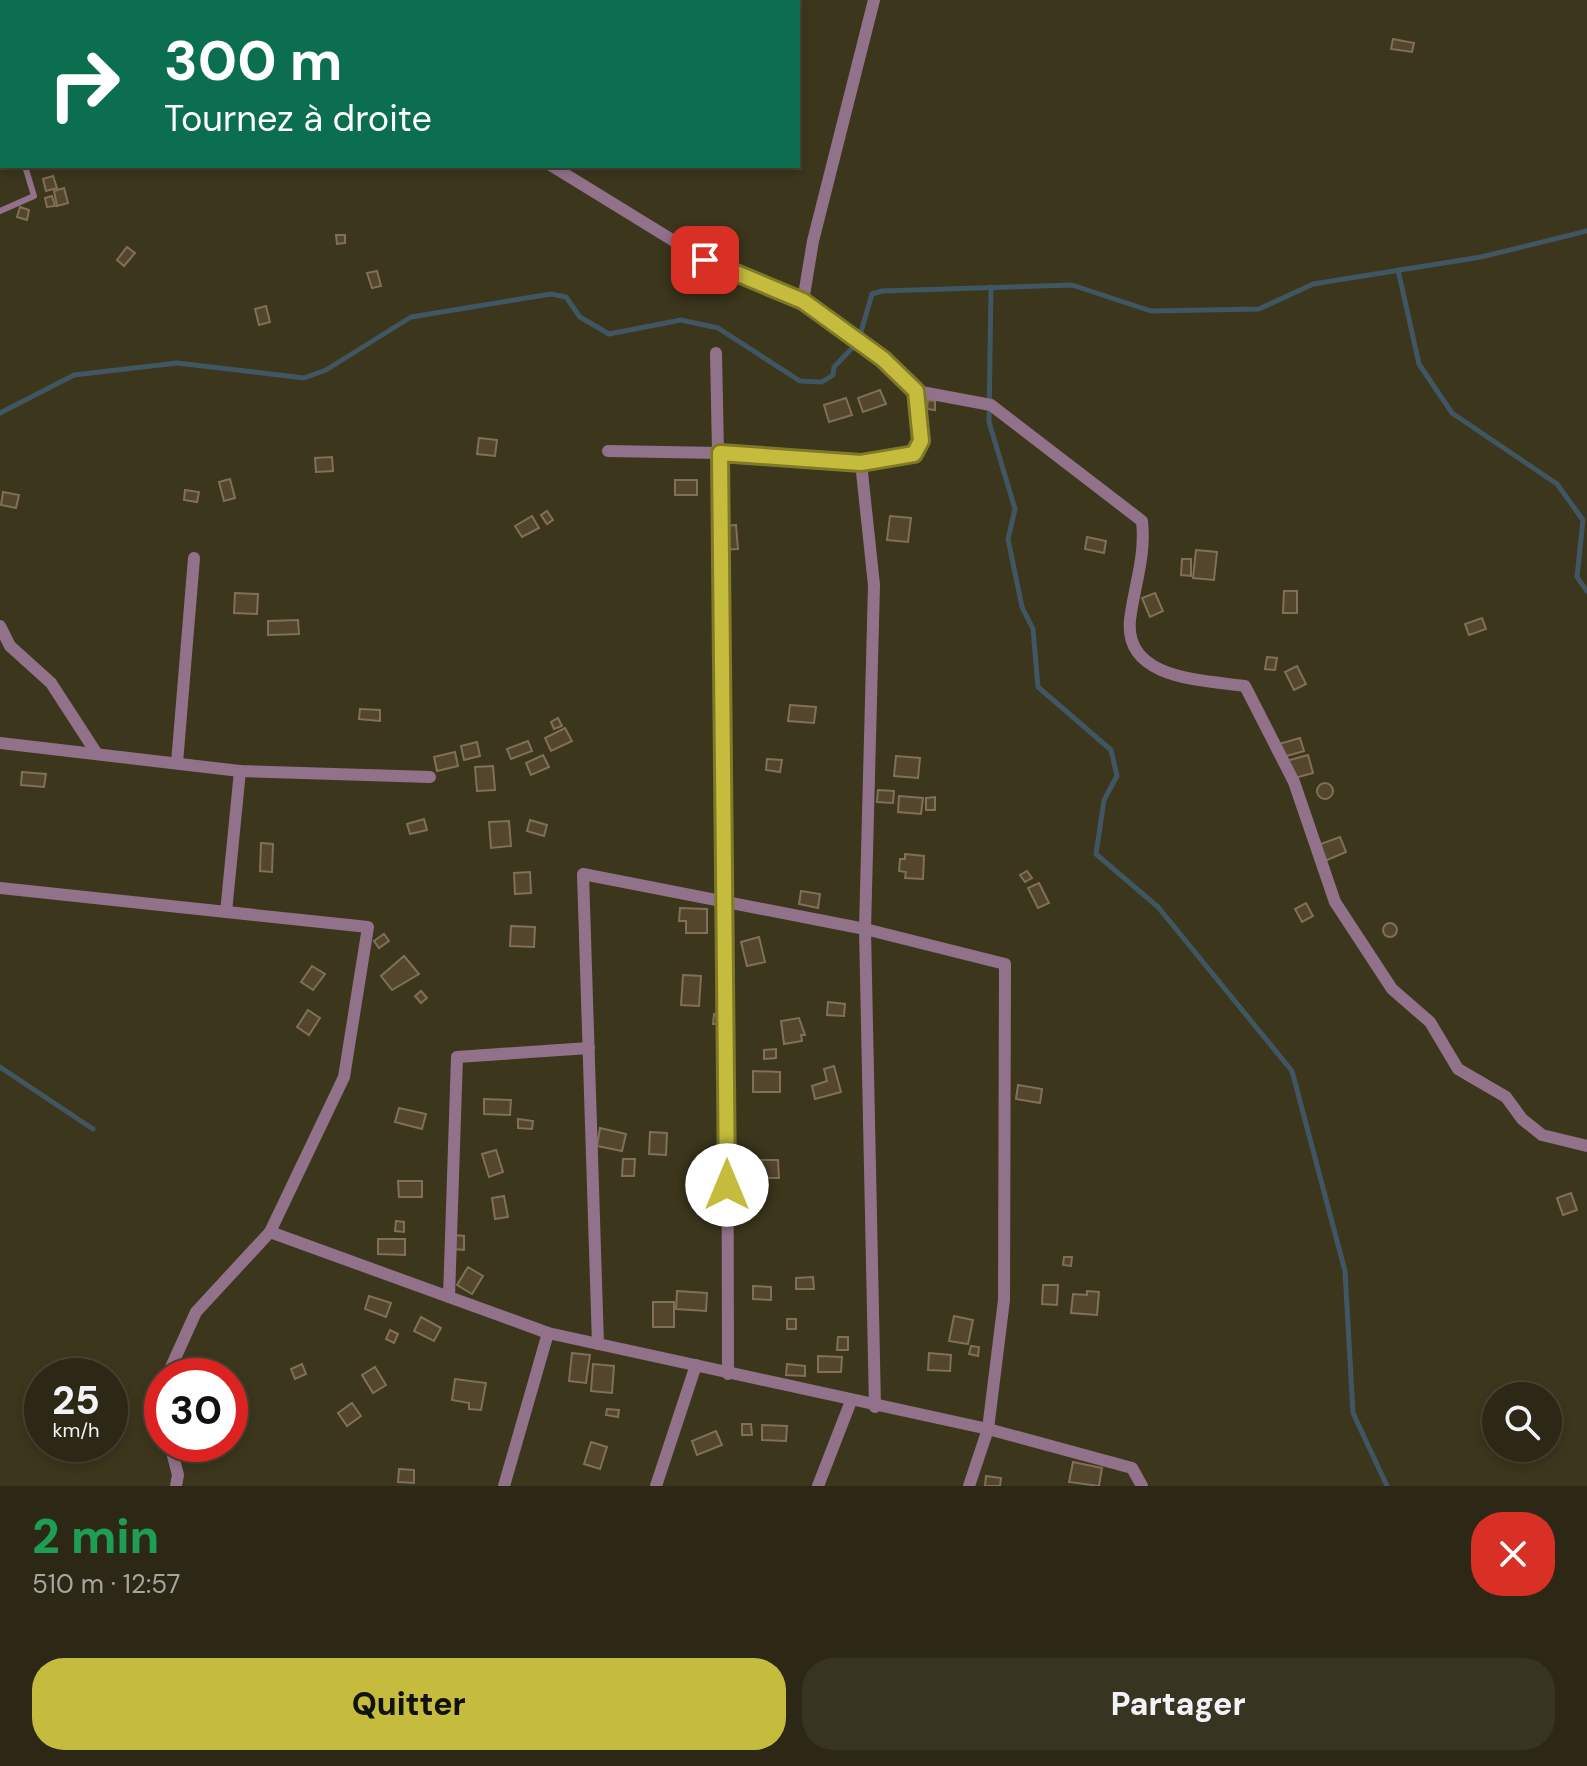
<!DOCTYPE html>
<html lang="fr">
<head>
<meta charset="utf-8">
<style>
  :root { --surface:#2c2815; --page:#383422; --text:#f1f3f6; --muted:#a6a6a0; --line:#484434; --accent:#c5bc3d }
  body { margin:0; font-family:"DM Sans",sans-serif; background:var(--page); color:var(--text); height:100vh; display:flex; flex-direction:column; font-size:30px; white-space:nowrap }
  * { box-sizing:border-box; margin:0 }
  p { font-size:26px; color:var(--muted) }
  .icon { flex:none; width:44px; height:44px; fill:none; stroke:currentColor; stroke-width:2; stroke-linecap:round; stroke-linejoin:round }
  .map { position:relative; height:1486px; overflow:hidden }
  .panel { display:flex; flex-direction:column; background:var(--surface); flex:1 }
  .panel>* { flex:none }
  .guide { position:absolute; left:0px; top:0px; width:800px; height:168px; box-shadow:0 4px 12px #0003,0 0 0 2px var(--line); background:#0b6e4f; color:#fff; overflow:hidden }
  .tools { position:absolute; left:1482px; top:1382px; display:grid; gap:16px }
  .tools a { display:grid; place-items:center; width:80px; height:80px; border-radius:50%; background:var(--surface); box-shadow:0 4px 12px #0003,0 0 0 2px var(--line); font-size:40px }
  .speed { position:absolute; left:24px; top:1358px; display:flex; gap:16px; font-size:40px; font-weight:700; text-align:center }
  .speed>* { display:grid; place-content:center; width:104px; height:104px; border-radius:50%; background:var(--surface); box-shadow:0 4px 12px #0003,0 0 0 2px var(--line); line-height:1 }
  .speed small { font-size:20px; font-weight:400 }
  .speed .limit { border:12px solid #d22; background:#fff; color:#111 }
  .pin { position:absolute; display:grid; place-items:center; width:68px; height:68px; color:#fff; margin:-34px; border-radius:16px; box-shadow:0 4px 12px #0006 }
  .me { position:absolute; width:88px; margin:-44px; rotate:0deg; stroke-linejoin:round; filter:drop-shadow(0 0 6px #0008) }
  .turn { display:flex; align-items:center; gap:28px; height:168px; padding:0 32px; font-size:36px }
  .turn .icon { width:104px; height:104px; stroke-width:2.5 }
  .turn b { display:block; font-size:56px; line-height:68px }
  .round { display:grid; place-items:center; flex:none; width:84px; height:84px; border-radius:32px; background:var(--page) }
  .head { display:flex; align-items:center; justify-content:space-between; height:136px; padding:0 32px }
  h1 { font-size:48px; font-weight:800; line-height:60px; color:#1e9e55 }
  .action { display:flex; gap:16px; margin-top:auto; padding:16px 32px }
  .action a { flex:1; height:92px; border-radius:32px; background:var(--accent); color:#111; font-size:32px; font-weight:800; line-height:92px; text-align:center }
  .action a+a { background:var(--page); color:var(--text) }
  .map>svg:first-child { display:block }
</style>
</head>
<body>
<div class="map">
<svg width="1587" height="1486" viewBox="0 0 1587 1486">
  <rect width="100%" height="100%" fill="#3b361c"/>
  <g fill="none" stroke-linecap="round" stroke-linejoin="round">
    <!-- stream -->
    <g stroke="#405663" stroke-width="5">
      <path d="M1398 270 1419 364 1452 413 1557 484 1583 520 1577 577 1587 591"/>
      <path d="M991 287 989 422 1015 509 1008 539 1022 607 1033 629 1038 687 1111 750 1117 776 1104 800 1096 854 1158 907 1292 1071 1345 1271 1353 1413 1387 1486"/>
      <path d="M0 413 74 375 177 363 304 378 326 370 411 317 551 294 566 297 580 317 609 334 681 320 718 328 800 381 822 382 833 375 834 367 858 342 872 294 882 291 1072 285 1151 311 1259 309 1313 284 1481 257 1587 231"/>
      <path d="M0 1067 93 1129"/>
    </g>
  </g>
  <!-- building -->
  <g fill="#54452d" stroke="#817057" stroke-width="2">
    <path d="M1393 39 1414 43 1412 52 1391 49Z"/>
    <path d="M53 176 57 188 46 191 43 179Z"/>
    <path d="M64 188 68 203 57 206 54 191Z"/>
    <path d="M52 196 55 206 47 207 45 198Z"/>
    <path d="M20 207 29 210 27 220 17 217Z"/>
    <path d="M336 235H345V243L337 244Z"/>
    <path d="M127 247 135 253 124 266 117 260Z"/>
    <path d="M377 271 381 286 372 288 367 273Z"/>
    <path d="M266 306 270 322 259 325 255 309Z"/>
    <path d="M880 390 886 404 863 412 858 398Z"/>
    <path d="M846 398 852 415 829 422 824 405Z"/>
    <path d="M928 400 935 401V410L927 409Z"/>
    <path d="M479 438 497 440 495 456 477 454Z"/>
    <path d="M332 457 333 471 316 472 315 458Z"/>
    <path d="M230 479 235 498 224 501 219 482Z"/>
    <rect x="675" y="480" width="22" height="15"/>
    <path d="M185 490 199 492 197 502 184 500Z"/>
    <path d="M3 492 19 495 16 508 1 505Z"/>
    <path d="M547 511 553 520 547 524 541 515Z"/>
    <path d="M532 516 539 528 522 537 515 526Z"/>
    <path d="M890 516 911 518 908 542 887 540Z"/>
    <path d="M736 525 738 549 718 550 717 526Z"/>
    <path d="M1087 537 1106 541 1104 553 1085 549Z"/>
    <path d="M1196 550 1217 552 1214 580 1193 578Z"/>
    <path d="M1182 559H1191V576L1181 575Z"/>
    <path d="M1284 591H1297V613H1283Z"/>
    <path d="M235 593 258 594 257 614 234 613Z"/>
    <path d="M1155 593 1163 611 1150 617 1142 598Z"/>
    <path d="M1482 618 1486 629 1469 635 1465 624Z"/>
    <path d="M298 620 299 634 268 635V621Z"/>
    <path d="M1267 657 1277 658 1275 670 1265 669Z"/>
    <path d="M1297 666 1306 684 1294 690 1285 672Z"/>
    <path d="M790 705 816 707 814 723 788 721Z"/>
    <path d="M360 709 380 710V721L359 719Z"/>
    <path d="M558 718 562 726 554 729 551 722Z"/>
    <path d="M565 728 572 741 551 751 545 738Z"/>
    <path d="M1300 738 1304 751 1283 757 1279 744Z"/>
    <path d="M528 741 532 751 511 759 507 749Z"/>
    <path d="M477 742 480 756 464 760 461 746Z"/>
    <path d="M455 752 458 766 437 771 434 757Z"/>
    <path d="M543 755 549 767 531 775 526 763Z"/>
    <path d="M1308 755 1313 773 1291 779 1286 761Z"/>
    <path d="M896 756 920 758 918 778 894 776Z"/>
    <path d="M767 759 782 760 780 772 766 770Z"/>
    <path d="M493 766 495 790 477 791 475 767Z"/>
    <path d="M22 772 46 774 44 787 21 785Z"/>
    <circle cx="1325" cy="791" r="8"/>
    <path d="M878 790 894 791 893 803 877 802Z"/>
    <path d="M899 796 923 798 921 814 898 812Z"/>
    <path d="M935 797V810H926V798Z"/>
    <path d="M424 819 427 830 410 834 407 824Z"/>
    <path d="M530 820 547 825 544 836 527 831Z"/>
    <path d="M509 821 511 846 491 848 489 822Z"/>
    <path d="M1340 837 1346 852 1325 861 1318 845Z"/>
    <path d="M261 843 273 844 272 872 260 871Z"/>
    <path d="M905 854 924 856 923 879 905 878 906 872 899 871 900 859H905Z"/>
    <path d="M1027 871 1032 878 1025 882 1020 875Z"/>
    <path d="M530 872 531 893 515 894 514 873Z"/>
    <path d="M1039 883 1049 903 1038 908 1028 888Z"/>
    <path d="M801 891 820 894 818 908 799 904Z"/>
    <path d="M1306 903 1313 916 1302 922 1295 909Z"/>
    <path d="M680 908 707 909V933H686V921H679Z"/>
    <circle cx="1390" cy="930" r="7"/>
    <path d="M511 926 535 927 534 947 510 946Z"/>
    <path d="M384 934 389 941 379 948 374 941Z"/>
    <path d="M759 937 765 962 747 966 741 942Z"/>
    <path d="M404 956 419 974 392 990 381 976Z"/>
    <path d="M312 966 325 974 313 990 301 982Z"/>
    <path d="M683 975 701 976 699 1006 681 1005Z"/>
    <path d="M421 991 427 998 421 1003 415 996Z"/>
    <path d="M828 1002 845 1004 844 1016 827 1015Z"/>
    <path d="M308 1010 320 1018 309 1035 297 1027Z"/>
    <path d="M714 1014 723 1015 722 1024H713Z"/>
    <path d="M799 1018 805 1035H801L802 1041 784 1044 781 1021Z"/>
    <path d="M776 1049V1058L764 1059V1050Z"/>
    <path d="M834 1066 841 1092 815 1099 812 1086 827 1081 824 1069Z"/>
    <path d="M753 1071 780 1072V1092H753Z"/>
    <path d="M1018 1085 1042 1089 1040 1103 1016 1099Z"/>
    <path d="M484 1099 511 1100 510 1115 484 1114Z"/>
    <path d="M399 1108 426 1114 422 1129 395 1122Z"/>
    <path d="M518 1119 533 1121 532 1129 518 1128Z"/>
    <path d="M600 1128 626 1134 622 1151 597 1146Z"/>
    <path d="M650 1132 667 1133 666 1155 649 1154Z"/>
    <path d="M496 1150 503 1172 489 1177 482 1154Z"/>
    <path d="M623 1159H635L634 1176H622Z"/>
    <path d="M750 1160H778L779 1178H750Z"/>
    <path d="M398 1181H422V1197H399Z"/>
    <path d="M1571 1193 1577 1210 1563 1215 1557 1198Z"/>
    <path d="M504 1196 508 1217 495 1219 492 1198Z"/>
    <path d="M396 1221 404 1222V1232L395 1231Z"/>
    <path d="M453 1235 464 1236V1250L453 1249Z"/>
    <path d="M378 1239H405V1255L378 1254Z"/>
    <path d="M1064 1257H1072L1071 1266 1063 1265Z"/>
    <path d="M468 1267 483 1276 472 1294 457 1285Z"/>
    <path d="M813 1277 814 1289H796V1278Z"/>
    <path d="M1043 1285H1058L1057 1305 1042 1304Z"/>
    <path d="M753 1286 771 1287V1300L753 1299Z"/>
    <path d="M677 1291 707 1293 706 1311 676 1309Z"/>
    <path d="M1087 1291 1099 1292 1097 1315 1071 1313 1073 1294 1087 1295Z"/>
    <path d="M369 1296 391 1303 386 1317 365 1309Z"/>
    <rect x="653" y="1302" width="21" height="25"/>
    <path d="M954 1316 973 1320 968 1344 949 1341Z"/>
    <path d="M421 1317 441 1328 434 1341 414 1331Z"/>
    <rect x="787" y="1319" width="9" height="10"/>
    <path d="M390 1330 398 1334 394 1343 386 1339Z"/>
    <path d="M838 1337H848V1350H837Z"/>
    <path d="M971 1346 979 1347 978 1356 969 1354Z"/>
    <path d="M572 1353 590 1355 586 1383 569 1381Z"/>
    <path d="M929 1353 951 1355 950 1371 928 1370Z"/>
    <path d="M818 1356 842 1357 841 1372H818Z"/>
    <path d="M302 1364 306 1374 295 1379 291 1369Z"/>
    <path d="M593 1364 614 1366 612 1393 591 1391Z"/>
    <path d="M787 1364 805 1366V1376L786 1375Z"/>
    <path d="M375 1367 386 1385 373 1393 362 1375Z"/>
    <path d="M455 1379 486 1383 481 1410 469 1409V1403L452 1400Z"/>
    <path d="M1495 1391 1511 1392V1396H1496V1415H1493Z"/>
    <path d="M352 1403 361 1416 347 1426 338 1413Z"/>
    <path d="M607 1409 619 1410 618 1417 606 1415Z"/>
    <path d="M742 1424H751L752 1435H742Z"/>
    <path d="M762 1425 787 1426 786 1441 762 1440Z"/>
    <path d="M716 1431 722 1445 697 1455 692 1441Z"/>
    <path d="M591 1442 607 1447 600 1469 584 1464Z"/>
    <path d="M1073 1462 1102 1468 1099 1486 1069 1482Z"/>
    <path d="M399 1469 414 1470V1483L398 1482Z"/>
    <path d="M986 1476 1001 1478 1000 1486H985Z"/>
  </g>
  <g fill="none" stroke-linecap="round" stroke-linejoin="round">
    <!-- service -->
    <g stroke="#92728b" stroke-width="6">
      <path d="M492 0V2"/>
      <path d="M12 2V0"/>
      <path d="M356 2V0"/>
      <path d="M0 211 34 196 25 166"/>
    </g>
    <!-- minor -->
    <g stroke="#92728b" stroke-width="12">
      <path d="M235 0 241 2"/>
      <path d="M315 0 316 2"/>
      <path d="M552 166 705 260 803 301 883 359 916 391 991 405 1142 521C1146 557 1134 586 1130 620 1124 680 1203 680 1245 686L1294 782 1335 902 1392 989 1430 1022 1458 1069 1506 1097 1522 1119 1542 1135 1587 1146"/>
      <path d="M803 301 813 241 874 0"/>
      <path d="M716 353 727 901 728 1374"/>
      <path d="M608 451 720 453 861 463 914 454 921 441 916 391"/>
      <path d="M861 463 874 585 865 929 875 1407"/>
      <path d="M0 626 10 646 51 683 97 754"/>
      <path d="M0 743 240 771 430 777"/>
      <path d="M177 763 194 558"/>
      <path d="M0 888 368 927 344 1077 270 1232 196 1312 167 1376"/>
      <path d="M226 912 240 771"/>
      <path d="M270 1232 548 1333 988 1429 1132 1468 1142 1486"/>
      <path d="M449 1297 457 1057 589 1048"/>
      <path d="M598 1344 583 874 865 929 1005 964 1004 1300 988 1429 969 1486"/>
      <path d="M170 1444 178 1475 176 1486"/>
      <path d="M504 1486 548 1333"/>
      <path d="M656 1486 696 1365"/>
      <path d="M818 1486 851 1401"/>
    </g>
  </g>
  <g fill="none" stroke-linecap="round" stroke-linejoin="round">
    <!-- route casing -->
    <g stroke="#807a28" stroke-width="20">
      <path id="route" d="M705 260 803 301 883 359 916 391 921 441 914 454 861 463 720 453 727 1185"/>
    </g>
    <!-- route -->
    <use href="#route" stroke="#c5bc3d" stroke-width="14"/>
  </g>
</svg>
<div class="tools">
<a><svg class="icon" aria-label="search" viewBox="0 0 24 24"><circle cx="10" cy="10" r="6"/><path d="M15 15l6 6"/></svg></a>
</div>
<div class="speed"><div>25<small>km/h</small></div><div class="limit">30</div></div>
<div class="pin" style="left:705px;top:260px;background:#d93025"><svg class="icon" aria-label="arrive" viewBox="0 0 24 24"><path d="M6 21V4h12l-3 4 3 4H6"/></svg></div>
<svg class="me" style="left:727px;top:1185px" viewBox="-20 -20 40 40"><circle r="19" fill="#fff"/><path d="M0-13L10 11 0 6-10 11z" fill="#c5bc3d"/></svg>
<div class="guide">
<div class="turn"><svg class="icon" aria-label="right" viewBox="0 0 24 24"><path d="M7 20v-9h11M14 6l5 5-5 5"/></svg><div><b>300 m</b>Tournez à droite</div></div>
</div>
</div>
<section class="panel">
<div class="head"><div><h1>2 min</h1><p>510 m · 12:57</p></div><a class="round" style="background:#d93025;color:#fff"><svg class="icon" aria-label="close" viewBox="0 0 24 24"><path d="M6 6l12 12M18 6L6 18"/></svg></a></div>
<div class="action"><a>Quitter</a><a>Partager</a></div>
</section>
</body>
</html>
